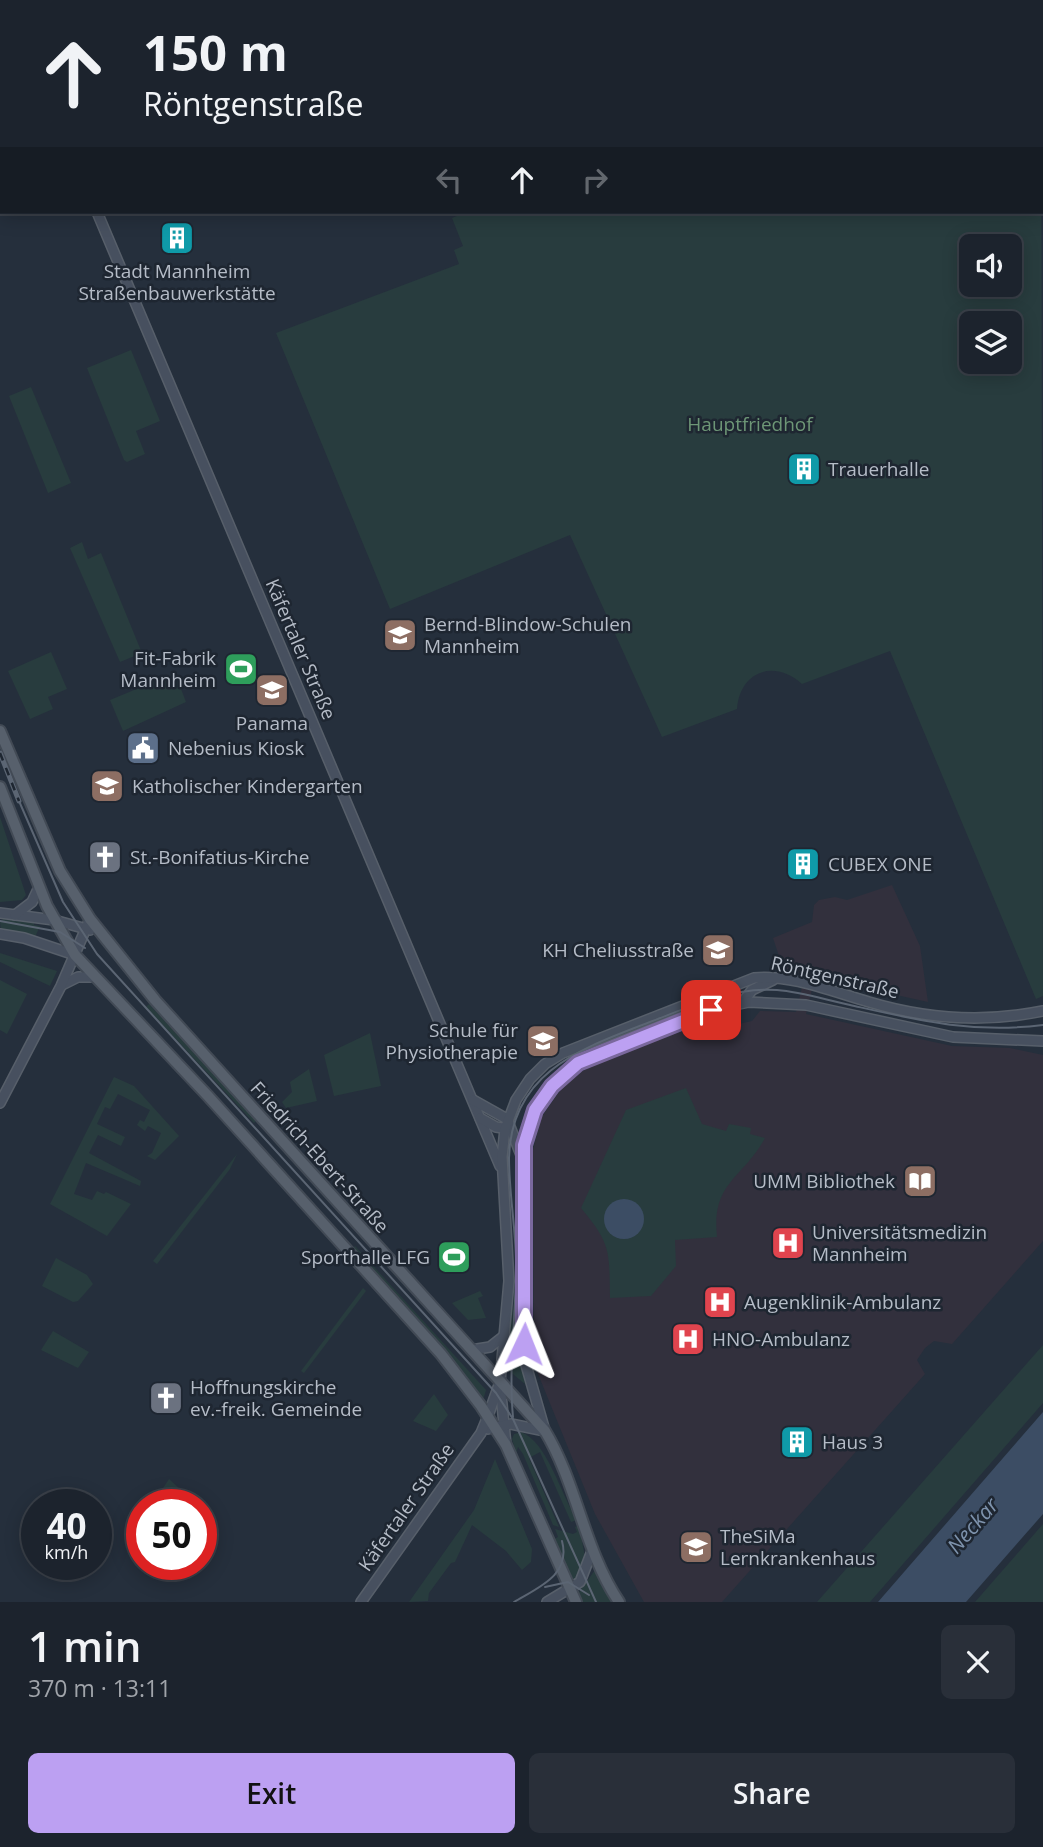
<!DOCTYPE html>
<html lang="en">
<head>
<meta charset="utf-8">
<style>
  :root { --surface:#1c232d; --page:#292f39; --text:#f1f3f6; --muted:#a0a4aa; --line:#3a4049; --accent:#bca0f2 }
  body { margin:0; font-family:"Open Sans",sans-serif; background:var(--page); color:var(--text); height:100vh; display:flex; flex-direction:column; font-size:26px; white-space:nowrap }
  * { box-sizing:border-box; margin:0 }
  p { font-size:23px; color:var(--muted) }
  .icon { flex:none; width:38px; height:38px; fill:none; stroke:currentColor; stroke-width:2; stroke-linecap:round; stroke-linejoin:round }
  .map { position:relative; height:1602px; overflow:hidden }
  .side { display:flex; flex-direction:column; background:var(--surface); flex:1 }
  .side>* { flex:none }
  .guide { position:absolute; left:0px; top:0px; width:1043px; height:214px; box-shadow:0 4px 18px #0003,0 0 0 2px var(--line); background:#1c232d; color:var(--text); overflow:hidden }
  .controls { position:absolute; left:959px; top:234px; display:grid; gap:14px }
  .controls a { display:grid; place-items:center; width:63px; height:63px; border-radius:10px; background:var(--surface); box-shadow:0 4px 18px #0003,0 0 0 2px var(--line); font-size:35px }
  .speed { position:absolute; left:21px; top:1489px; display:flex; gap:14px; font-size:35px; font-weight:700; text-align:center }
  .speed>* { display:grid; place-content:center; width:91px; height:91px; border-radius:50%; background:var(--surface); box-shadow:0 4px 18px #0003,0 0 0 2px var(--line); line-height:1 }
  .speed small { font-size:18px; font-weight:400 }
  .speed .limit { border:10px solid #d22; background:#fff; color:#111 }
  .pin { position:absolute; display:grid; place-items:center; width:60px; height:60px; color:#fff; margin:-30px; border-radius:14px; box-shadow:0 4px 10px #0006 }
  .me { position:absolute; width:77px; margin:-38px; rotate:2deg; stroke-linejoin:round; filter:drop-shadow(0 0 5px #0008) }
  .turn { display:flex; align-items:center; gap:24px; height:147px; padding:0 28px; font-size:32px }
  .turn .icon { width:91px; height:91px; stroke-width:2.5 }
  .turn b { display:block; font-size:49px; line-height:60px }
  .lanes { display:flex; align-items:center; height:66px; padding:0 28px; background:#0003; justify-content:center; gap:35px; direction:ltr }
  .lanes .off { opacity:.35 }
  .round { display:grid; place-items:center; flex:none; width:74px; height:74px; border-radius:10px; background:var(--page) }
  .overview { display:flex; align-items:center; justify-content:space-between; height:119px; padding:0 28px }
  h1 { font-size:42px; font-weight:600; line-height:52px }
  .button { display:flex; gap:14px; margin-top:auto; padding:14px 28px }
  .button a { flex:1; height:80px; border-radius:10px; background:var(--accent); color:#111; font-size:28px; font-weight:600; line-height:80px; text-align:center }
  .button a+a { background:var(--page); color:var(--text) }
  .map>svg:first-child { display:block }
</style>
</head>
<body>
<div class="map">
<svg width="1043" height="1602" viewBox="0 0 1043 1602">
  <rect width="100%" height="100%" fill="#252f3c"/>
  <!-- medical -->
  <path fill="#32303d" d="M892 885 920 946 928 1002 815 977 806 1014 952 1046 1010 1048 1043 1055V1241L952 1344 934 1341 925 1348 917 1360 925 1374 722 1602H644L595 1514 534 1364 533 1150 541 1118 564 1085 587 1068 655 1040 719 1020H725L730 1026 752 1021 760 1011 796 1012 805 975 783 968 773 938 812 922 814 905 819 900 835 897 847 900Z"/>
  <!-- green -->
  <g fill="#283c3e" fill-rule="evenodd">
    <path d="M1041 7 1043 996 1036 999 890 651 802 684C774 659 740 671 737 709L662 737 570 535 390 609 276 333 459 264 454 250 463 246 452 218 467 212H1041ZM971 247H1010V285H971ZM971 324H1010V362H971Z"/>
    <path d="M131 350 160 421 136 431 145 454 127 462 124 460 87 368Z"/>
    <path d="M31 387 71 483 48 493 9 396Z"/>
    <path d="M82 542 88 559 101 553 142 653 120 662 70 548Z"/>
    <path d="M51 652 67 689 48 697 53 709 30 719 8 671Z"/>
    <path d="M175 673 186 702 123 731 110 700Z"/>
    <path d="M0 817 26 895 22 900 0 902Z"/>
    <path d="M5 917 34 922V925L40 926 35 937 1 931 0 922Z"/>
    <path d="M0 953 57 971 50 986 0 962Z"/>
    <path d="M0 980 27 994 7 1034 0 1030Z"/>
    <path d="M732 997 731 1001 591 1051 560 1070 558 1068C596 1040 685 1007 732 997Z"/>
    <path d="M149 1004 257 1120 254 1123 146 1007Z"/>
    <path d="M370 1033 381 1086 334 1096 324 1055Z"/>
    <path d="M309 1069 317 1101 286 1108 282 1102 292 1092 290 1082Z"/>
    <path d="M114 1077 134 1086 179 1136 155 1160 147 1156 152 1153 161 1133 148 1126 145 1131 137 1125 140 1120 144 1122 150 1110 118 1094 110 1109 105 1107 97 1124 125 1137 121 1146 98 1135 89 1153 141 1181 140 1186 86 1163 74 1194 92 1200 97 1191 104 1194 106 1192 131 1204 107 1236 50 1204Z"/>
    <path d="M686 1088 702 1124 726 1131 729 1124 751 1128 750 1134 765 1138C743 1179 711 1182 717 1237L675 1240 676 1266 651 1296 610 1298C609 1252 612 1245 581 1208L626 1110Z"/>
    <path d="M237 1154 230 1169 157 1264 153 1261Z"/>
    <path d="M355 1246 486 1390 483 1400 439 1345 352 1249Z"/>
    <path d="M56 1258 87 1275 93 1284 78 1301 73 1302 42 1286Z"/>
    <path d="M514 1276 512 1353 520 1357 525 1384 508 1370Z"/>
    <path d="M363 1288 366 1291 304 1373 301 1371Z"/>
    <path d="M480 1291 483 1296 478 1298 486 1318 468 1320 452 1303Z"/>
    <path d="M53 1331 89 1352 78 1368 41 1350Z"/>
    <path d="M1043 1345V1403L870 1602H817Z"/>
    <path d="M434 1394 448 1415 436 1431 413 1421Z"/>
    <path d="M521 1432C547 1441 562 1497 577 1520L571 1522 540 1452 529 1458 559 1527 553 1525 523 1454 518 1447 516 1453 512 1439 514 1434Z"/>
    <path d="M495 1459 532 1549 531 1562 522 1570 506 1551 472 1525 455 1562 451 1563 429 1593 428 1601 409 1602 474 1510Z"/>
    <path d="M169 1479 197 1505H152Z"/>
    <path d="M1043 1524V1602H975Z"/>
    <path d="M579 1525 585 1557 575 1581 569 1580 553 1540 558 1537 555 1529 573 1534 577 1532 575 1527Z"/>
    <path d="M595 1570 613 1602H581L577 1595Z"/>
  </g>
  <!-- water -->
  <g fill="#3c4d64">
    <circle cx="624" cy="1219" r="20"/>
    <path d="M1043 1412V1514L966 1602H878Z"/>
  </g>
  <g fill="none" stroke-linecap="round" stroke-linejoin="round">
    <!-- secondary casing -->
    <g stroke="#575f6a" stroke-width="12">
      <g id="secondary">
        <path d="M10 0V2"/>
        <path d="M97 212 500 1166"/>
        <path d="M0 913 54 920 90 930"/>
        <path d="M15 915 32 902 39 887"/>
        <path d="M0 934 24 938 75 955"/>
        <path d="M62 985 78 977H95"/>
        <path d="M742 1003 752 990 773 980"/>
        <path d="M473 1100 507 1119 521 1155"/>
        <path d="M0 1103 61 986 90 919"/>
        <path d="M480 1118 496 1127 510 1129"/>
        <path d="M471 1350 490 1347 504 1336"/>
        <path d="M500 1384 506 1445"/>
        <path d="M488 1429 511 1424 545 1431 524 1358V1145C530 1109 549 1085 578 1063L711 1010 749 1002 806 1005 953 1037 1043 1041"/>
        <path d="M361 1602 481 1433 488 1416 500 1382 509 1281 502 1157 505 1129 516 1100 530 1079 545 1064 563 1053 754 978C792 974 833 992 869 1002 926 1019 984 1023 1043 1011"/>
        <path d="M547 1602 580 1582 592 1551"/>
      </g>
    </g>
    <!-- primary casing -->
    <g stroke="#424a55" stroke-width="14">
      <g id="primary">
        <path d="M0 731 60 871 90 919 155 1000 545 1431C577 1484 584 1550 619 1602"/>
        <path d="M0 787 47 906 75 955 208 1096 441 1354 481 1406 506 1445 576 1602"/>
      </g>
    </g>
    <!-- secondary -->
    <use href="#secondary" stroke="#47505f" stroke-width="9"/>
    <!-- primary -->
    <use href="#primary" stroke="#57606c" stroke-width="10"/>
    <!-- tram -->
    <g stroke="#5b6573" stroke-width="2">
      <path d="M19 801 63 902 97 954 496 1393 513 1419 596 1602"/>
      <path d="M0 921 60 932 85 948"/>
      <path d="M513 1417C508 1364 517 1310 516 1258 515 1224 509 1191 509 1158 511 1071 583 1048 650 1022 692 1006 732 987 777 990 802 992 826 1000 850 1005 917 1020 973 1034 1043 1025"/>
      <path d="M545 1587 568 1582 589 1595"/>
      <path d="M514 1602C539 1587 571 1575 562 1541"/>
    </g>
    <!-- rail casing -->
    <g stroke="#5b6573" stroke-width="5">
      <path id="rail" d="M0 753 19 801"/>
    </g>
    <!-- rail -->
    <use href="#rail" stroke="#1e2631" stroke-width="2.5" stroke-dasharray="8" stroke-linecap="butt"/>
  </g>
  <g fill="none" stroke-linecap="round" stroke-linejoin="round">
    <!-- route casing -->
    <g stroke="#7a689d" stroke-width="18">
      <path id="route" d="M524 1344V1145L535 1110 552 1086 578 1063 711 1010"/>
    </g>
    <!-- route -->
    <use href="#route" stroke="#bca0f2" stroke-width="12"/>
  </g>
  <!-- icons -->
  <defs>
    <g id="building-square" transform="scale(1.75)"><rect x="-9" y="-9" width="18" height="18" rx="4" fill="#0f9aa8" stroke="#1e2631"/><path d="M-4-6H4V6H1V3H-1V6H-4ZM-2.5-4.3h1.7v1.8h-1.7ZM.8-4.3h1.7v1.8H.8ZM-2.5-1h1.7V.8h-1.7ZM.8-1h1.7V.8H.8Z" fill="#fff"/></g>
    <g id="school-square" transform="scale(1.75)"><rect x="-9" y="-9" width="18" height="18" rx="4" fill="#8d6e63" stroke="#1e2631"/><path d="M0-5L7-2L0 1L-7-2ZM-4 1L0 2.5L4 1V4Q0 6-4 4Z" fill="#fff"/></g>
    <g id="stadium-square" transform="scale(1.75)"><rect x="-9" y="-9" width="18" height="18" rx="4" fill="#2e9e5b" stroke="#1e2631"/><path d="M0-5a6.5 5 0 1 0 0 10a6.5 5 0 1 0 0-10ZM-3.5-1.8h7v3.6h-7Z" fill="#fff"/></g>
    <g id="civic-square" transform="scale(1.75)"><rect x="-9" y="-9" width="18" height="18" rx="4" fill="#5c6f8a" stroke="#1e2631"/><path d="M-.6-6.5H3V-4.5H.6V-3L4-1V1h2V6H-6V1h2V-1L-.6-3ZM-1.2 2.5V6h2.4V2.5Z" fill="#fff"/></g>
    <g id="church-square" transform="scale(1.75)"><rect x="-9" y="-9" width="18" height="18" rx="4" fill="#6b7280" stroke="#1e2631"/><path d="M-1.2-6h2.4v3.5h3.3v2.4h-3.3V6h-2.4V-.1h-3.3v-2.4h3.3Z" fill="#fff"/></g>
    <g id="university-square" transform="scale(1.75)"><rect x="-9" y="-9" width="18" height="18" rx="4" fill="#8d6e63" stroke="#1e2631"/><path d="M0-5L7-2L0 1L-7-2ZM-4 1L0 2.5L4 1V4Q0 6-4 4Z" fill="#fff"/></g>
    <g id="library-square" transform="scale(1.75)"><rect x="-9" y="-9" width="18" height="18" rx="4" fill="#8d6e63" stroke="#1e2631"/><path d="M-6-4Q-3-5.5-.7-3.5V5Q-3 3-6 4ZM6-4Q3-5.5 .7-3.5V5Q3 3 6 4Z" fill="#fff"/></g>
    <g id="hospital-square" transform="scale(1.75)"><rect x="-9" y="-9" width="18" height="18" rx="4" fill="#e0444e" stroke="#1e2631"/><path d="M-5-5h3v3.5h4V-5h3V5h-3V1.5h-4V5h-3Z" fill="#fff"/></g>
  </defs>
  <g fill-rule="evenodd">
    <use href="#building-square" x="177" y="238"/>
    <use href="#building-square" x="804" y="469"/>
    <use href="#school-square" x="400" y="635"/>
    <use href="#stadium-square" x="241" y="669"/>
    <use href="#school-square" x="272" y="690"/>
    <use href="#civic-square" x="143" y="748"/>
    <use href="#school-square" x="107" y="786"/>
    <use href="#church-square" x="105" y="857"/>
    <use href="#building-square" x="803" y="864"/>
    <use href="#school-square" x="718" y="950"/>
    <use href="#university-square" x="543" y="1041"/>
    <use href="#library-square" x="920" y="1181"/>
    <use href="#hospital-square" x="788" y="1243"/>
    <use href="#stadium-square" x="454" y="1257"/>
    <use href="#hospital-square" x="720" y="1302"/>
    <use href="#hospital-square" x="688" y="1339"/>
    <use href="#church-square" x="166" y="1398"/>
    <use href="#building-square" x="797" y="1442"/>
    <use href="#university-square" x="696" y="1547"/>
  </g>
  <g text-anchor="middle" stroke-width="5" stroke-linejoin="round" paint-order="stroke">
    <!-- poi labels -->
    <g font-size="19" fill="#b5bcc7" stroke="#1e2631" text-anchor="start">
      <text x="177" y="278" text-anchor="middle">Stadt Mannheim<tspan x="177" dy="22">Straßenbauwerkstätte</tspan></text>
      <text x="828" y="476">Trauerhalle</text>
      <text x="424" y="631">Bernd-Blindow-Schulen<tspan x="424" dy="22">Mannheim</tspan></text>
      <text x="216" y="665" text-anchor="end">Fit-Fabrik<tspan x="216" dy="22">Mannheim</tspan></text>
      <text x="272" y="730" text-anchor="middle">Panama</text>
      <text x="168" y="755">Nebenius Kiosk</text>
      <text x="132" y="793">Katholischer Kindergarten</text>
      <text x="130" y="864">St.-Bonifatius-Kirche</text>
      <text x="828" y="871">CUBEX ONE</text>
      <text x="694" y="957" text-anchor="end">KH Cheliusstraße</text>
      <text x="518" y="1037" text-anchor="end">Schule für<tspan x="518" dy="22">Physiotherapie</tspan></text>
      <text x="895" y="1188" text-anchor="end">UMM Bibliothek</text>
      <text x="812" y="1239">Universitätsmedizin<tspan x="812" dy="22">Mannheim</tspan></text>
      <text x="430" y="1264" text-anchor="end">Sporthalle LFG</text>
      <text x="744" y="1309">Augenklinik-Ambulanz</text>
      <text x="712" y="1346">HNO-Ambulanz</text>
      <text x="190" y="1394">Hoffnungskirche<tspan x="190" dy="22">ev.-freik. Gemeinde</tspan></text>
      <text x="822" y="1449">Haus 3</text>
      <text x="720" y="1543">TheSiMa<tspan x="720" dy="22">Lernkrankenhaus</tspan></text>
    </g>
    <!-- park labels -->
    <g font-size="19" fill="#6d9676" stroke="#1e2631">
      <text x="750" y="431">Hauptfriedhof</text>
    </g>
    <!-- street labels -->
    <g font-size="19" fill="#b5bcc7" stroke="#1e2631">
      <text transform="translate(301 649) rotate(67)" y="7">Käfertaler Straße</text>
      <text transform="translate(835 977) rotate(13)" y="7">Röntgenstraße</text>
      <text transform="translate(320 1157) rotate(48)" y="7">Friedrich-Ebert-Straße</text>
      <text transform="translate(406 1507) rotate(-55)" y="7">Käfertaler Straße</text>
    </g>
    <!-- water labels -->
    <g font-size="21" font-style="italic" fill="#7e93ad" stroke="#1e2631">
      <text transform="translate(973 1526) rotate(-49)" y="7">Neckar</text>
    </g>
  </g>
</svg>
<div class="controls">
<a><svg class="icon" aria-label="sound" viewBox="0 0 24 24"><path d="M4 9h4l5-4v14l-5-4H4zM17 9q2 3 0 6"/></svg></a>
<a><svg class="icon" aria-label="layers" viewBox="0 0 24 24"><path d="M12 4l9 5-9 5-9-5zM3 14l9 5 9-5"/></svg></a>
</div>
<div class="speed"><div>40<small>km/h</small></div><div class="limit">50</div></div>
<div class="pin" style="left:711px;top:1010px;background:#d93025"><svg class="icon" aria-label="arrive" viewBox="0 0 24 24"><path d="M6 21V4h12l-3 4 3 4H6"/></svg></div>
<svg class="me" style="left:524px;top:1344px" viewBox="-20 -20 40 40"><path d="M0-17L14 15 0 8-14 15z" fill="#bca0f2" stroke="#fff" stroke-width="4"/></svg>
<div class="guide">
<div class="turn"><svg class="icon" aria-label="ahead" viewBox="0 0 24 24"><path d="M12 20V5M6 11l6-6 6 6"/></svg><div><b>150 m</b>Röntgenstraße</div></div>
<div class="lanes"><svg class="icon off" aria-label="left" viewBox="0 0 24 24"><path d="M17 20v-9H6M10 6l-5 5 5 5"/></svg><svg class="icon" aria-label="ahead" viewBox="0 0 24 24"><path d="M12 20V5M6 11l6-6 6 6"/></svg><svg class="icon off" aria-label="right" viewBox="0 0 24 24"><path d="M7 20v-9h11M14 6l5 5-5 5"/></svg></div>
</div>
</div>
<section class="side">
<div class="overview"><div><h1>1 min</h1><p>370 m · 13:11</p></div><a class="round"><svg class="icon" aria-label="close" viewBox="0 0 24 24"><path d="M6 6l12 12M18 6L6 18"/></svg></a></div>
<div class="button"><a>Exit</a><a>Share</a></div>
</section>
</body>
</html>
